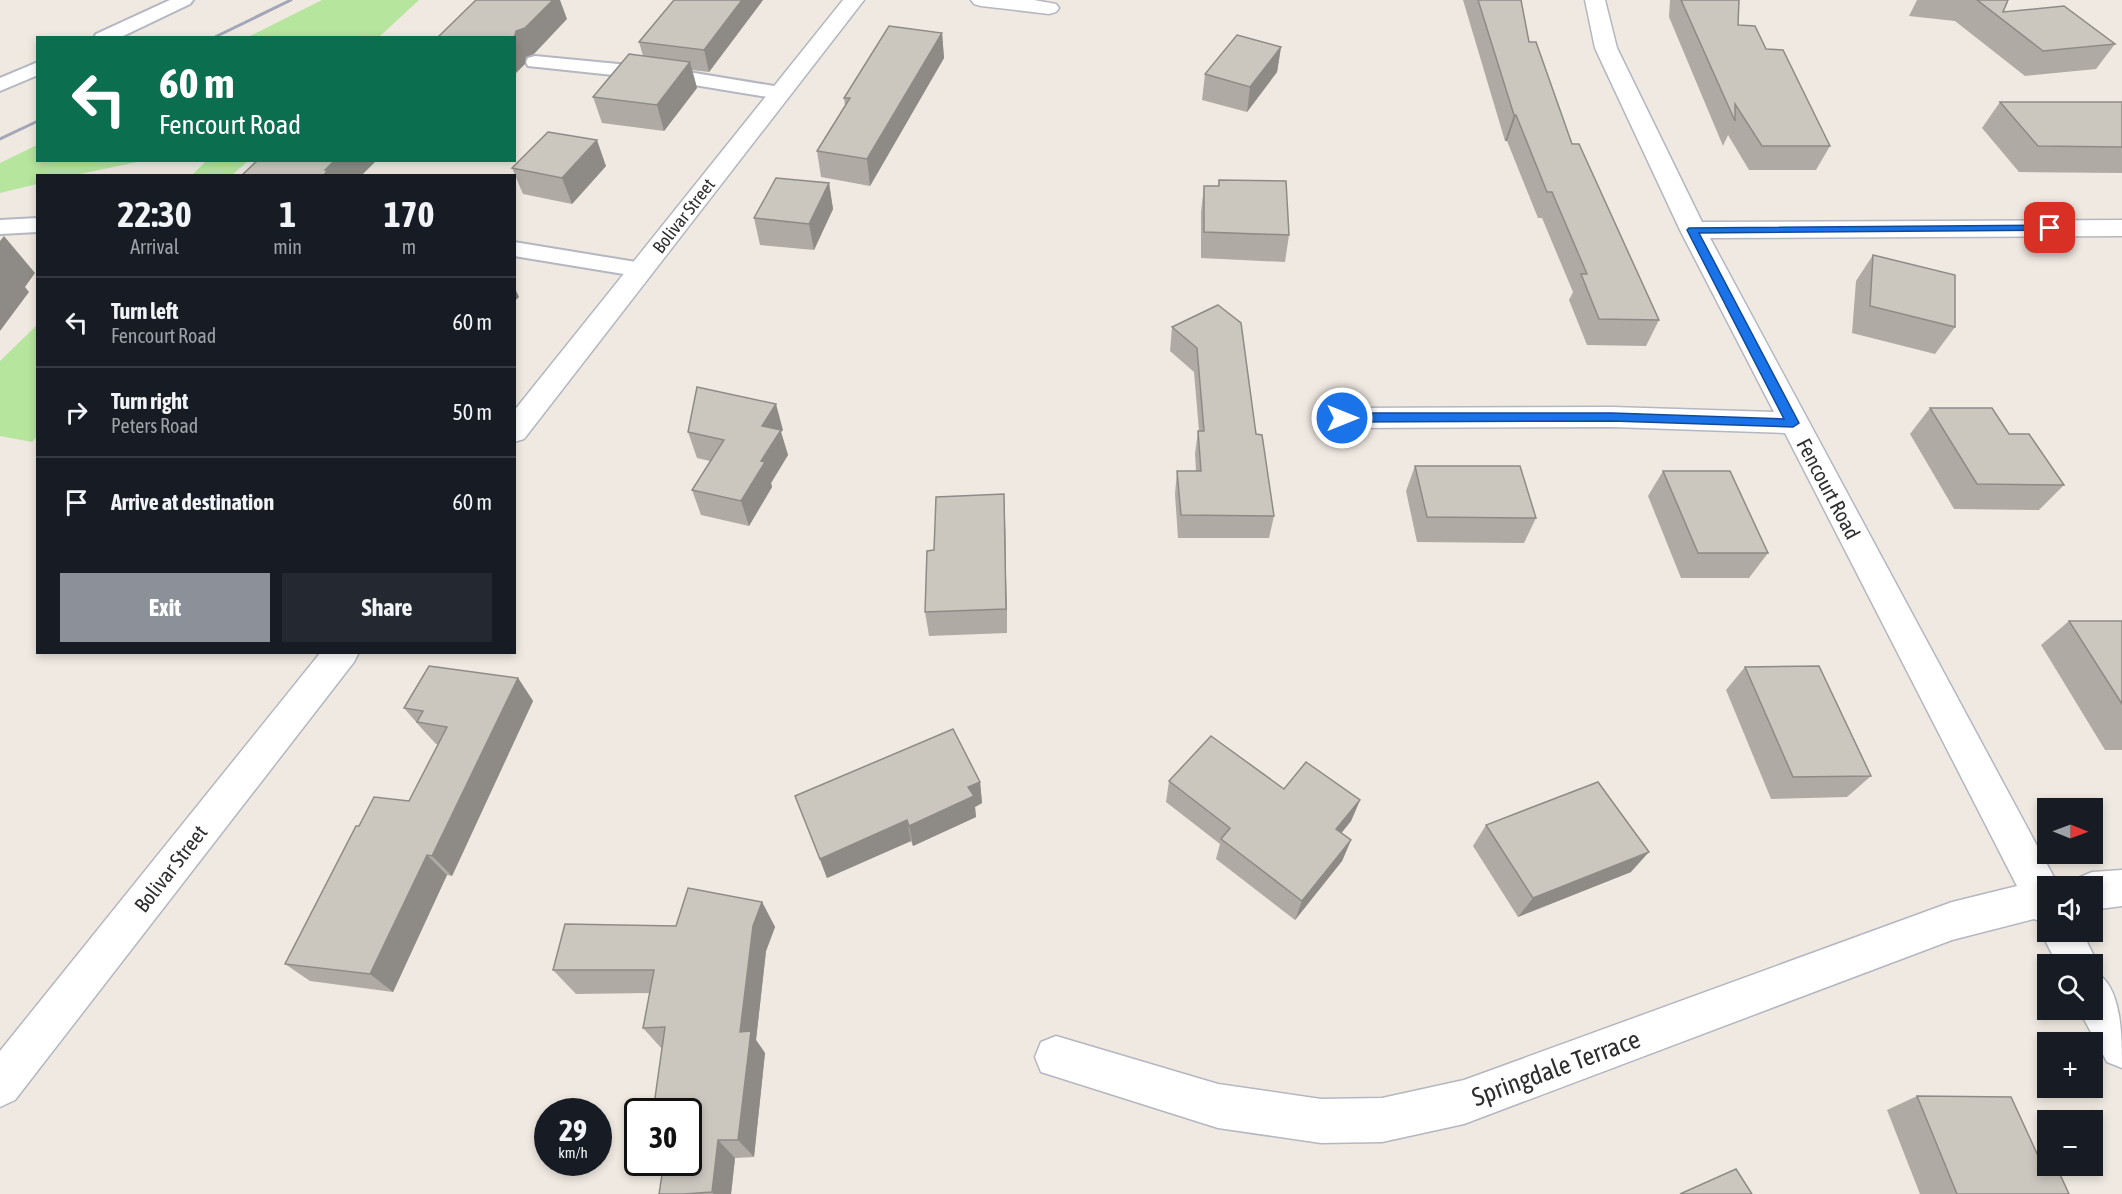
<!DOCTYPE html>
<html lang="en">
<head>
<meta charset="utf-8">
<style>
  :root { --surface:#171b24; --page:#242831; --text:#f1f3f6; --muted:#9ea1a6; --line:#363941; --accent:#8c9099 }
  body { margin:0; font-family:"Asap Condensed",sans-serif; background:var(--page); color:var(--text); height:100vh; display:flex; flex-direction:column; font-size:22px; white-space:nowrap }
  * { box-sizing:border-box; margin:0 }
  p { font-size:20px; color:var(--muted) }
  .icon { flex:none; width:33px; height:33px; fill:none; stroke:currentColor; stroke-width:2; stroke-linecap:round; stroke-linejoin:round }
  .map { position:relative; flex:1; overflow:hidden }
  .side { position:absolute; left:36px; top:174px; width:480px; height:480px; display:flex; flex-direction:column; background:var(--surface); border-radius:0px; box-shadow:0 3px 9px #0003 }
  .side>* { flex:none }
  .hud { position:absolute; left:36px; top:36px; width:480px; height:126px; border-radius:0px; box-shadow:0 3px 9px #0003; background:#0b6e4f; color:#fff; overflow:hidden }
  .needle { width:39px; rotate:91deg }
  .buttons { position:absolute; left:2037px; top:798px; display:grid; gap:12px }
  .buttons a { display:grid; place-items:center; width:66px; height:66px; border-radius:0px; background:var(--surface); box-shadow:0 3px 9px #0003; font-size:30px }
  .speed { position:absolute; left:534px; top:1098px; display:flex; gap:12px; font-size:30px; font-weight:700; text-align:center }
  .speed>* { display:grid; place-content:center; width:78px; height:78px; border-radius:50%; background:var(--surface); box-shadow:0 3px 9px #0003; line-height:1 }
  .speed small { font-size:15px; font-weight:400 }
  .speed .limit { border:3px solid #111; border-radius:9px; background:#fff; color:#111 }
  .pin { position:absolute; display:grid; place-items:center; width:51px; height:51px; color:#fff; margin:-26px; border-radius:12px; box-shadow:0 3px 9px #0006 }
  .me { position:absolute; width:66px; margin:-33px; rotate:90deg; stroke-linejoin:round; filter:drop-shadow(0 0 4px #0008) }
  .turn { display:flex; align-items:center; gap:21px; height:126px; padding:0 24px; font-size:27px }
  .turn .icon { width:78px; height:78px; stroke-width:2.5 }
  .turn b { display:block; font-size:42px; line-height:51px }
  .eta { display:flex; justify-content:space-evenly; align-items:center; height:102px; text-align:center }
  .eta b { font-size:36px; font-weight:700; line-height:42px }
  .cta { display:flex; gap:12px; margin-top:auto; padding:12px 24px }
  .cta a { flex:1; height:69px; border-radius:0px; background:var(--accent); color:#fff; font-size:24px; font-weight:700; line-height:69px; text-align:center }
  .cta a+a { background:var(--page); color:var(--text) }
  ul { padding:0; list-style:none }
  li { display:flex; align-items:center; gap:18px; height:90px; padding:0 24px; border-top:2px solid var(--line) }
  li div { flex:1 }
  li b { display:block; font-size:22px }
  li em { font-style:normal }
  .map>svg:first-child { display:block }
</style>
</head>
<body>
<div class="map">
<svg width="2122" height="1194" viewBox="0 0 2122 1194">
  <rect width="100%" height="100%" fill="#efe9e1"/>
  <!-- green -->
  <g fill="#b6e59e">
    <path d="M322 0H419L379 37H248Z"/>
    <path d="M37 145 38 160 142 161 75 175 38 176 37 184 0 193V163Z"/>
    <path d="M201 161H248L232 175H192L205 162Z"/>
    <path d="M37 325V436L32 442 0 436V361Z"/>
  </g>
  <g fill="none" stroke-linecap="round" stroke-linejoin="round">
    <!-- service casing -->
    <g stroke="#b4b7c1" stroke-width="4">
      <g id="service">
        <path d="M170 0H193L190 4 119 38H94L96 34Z"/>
        <path d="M535 56 670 69 780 87 787 89 790 93 787 97 780 99 670 81 528 66 526 62 528 58Z"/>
        <path d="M38 62V75L0 91V78Z"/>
        <path d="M38 218V232L0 234V220Z"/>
        <path d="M514 242 642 263 650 265 653 270 650 275 642 277 514 256Z"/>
      </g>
    </g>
    <!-- minor casing -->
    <g stroke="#b4b7c1" stroke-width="3">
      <g id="minor">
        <path d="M971 0H1034L1056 4 1059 8 1056 12 1049 14 981 6 974 4Z"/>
        <path d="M1585 0H1605L1617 48 1702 222 2122 220V236L1710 238 2056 881 2062 884 2063 886H2048V932H2082L2098 964 2095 972C2122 986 2122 1036 2122 1068L2107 1062 2079 1010H2092V964H2057L2041 932 2045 924 2034 919 1952 940 1464 1124 1382 1142 1321 1143 1218 1128 1041 1072 1035 1057 1041 1042 1056 1036 1218 1084 1321 1099 1382 1098 1464 1080 1952 902 2017 886 1785 433 1612 427 1342 428 1332 425 1327 418 1332 411 1342 408 1612 407 1774 412 1680 230 1595 48Z"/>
        <path d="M2122 870V906L2092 910V886H2074L2078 878 2092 872Z"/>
      </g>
    </g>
    <!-- tertiary casing -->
    <g stroke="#b4b7c1" stroke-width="3">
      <g id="tertiary">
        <path d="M843 0H864L524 439 514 442V411Z"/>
        <path d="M321 652H359L354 662 15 1100 0 1107V1051Z"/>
      </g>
    </g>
    <!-- service -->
    <use href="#service" fill="#fff" fill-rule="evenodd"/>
    <!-- minor -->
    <use href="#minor" fill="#fff" fill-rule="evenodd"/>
    <!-- tertiary -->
    <use href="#tertiary" fill="#fff" fill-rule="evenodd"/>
    <!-- rail -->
    <g stroke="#a3a6b8" stroke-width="3">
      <path d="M213 38 291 0"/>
      <path d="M0 139 38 121"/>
    </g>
  </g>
  <!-- wall -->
  <g fill="#afaba4">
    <path d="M674 0H763L709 72 692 70 697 88 664 131 602 123 593 97 643 56 639 42Z"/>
    <path d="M1463 0H1521L1529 42 1572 144 1659 320 1646 346 1587 345 1569 300 1573 292 1542 218H1538L1507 141H1505Z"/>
    <path d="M1670 0H1739L1738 25 1766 49 1830 146 1816 170H1749L1728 135 1723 146 1669 17Z"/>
    <path d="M1917 0H2008L2003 12 2115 44 2096 69 2025 76 1955 21 1909 16Z"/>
    <path d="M942 33 944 58 870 186 821 177 817 151 845 106 844 98Z"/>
    <path d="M1281 47 1277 72 1247 112 1202 100 1205 74Z"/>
    <path d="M2000 102H2122V173L2019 172 1982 128Z"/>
    <path d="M606 166 572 204 523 194 512 168Z"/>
    <path d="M1219 180 1289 235 1285 262 1201 258V212L1204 186H1218Z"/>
    <path d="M829 183 833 209 814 250 760 245 754 218Z"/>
    <path d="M1873 255 1955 327 1935 354 1852 333 1856 281Z"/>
    <path d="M1218 305 1256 434 1274 516 1269 538H1178L1175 494 1177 471H1196L1195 454 1198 431H1199L1194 372 1170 351 1172 327Z"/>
    <path d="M1930 408 2009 434 2064 485 2039 510 1954 509 1910 434Z"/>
    <path d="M783 430 781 432 788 455 771 483 772 487 749 526 701 515 692 490 710 461 697 458 688 432Z"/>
    <path d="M1415 466 1536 518 1524 543 1417 542 1406 491Z"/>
    <path d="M1663 471 1768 553 1749 578H1681L1648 496Z"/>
    <path d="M1004 494 1005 519 1007 633 929 636 925 612 934 550Z"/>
    <path d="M2069 621H2122V750H2105L2041 645Z"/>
    <path d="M1745 667 1871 776 1847 797 1771 799 1726 690Z"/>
    <path d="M518 678 533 701 452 876 447 875 393 992 310 981 285 964 359 826 409 801 438 744H436L424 731 423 730 404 708Z"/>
    <path d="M1169 781 1284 789 1360 800 1351 821 1341 833 1351 840 1342 861 1295 920 1216 859 1220 844 1166 802Z"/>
    <path d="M980 782 982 803 975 807 976 817 913 846 911 841 827 878 795 796Z"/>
    <path d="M1486 825 1631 872 1518 917 1473 846Z"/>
    <path d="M762 902 775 927 766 951 756 1040 765 1053 754 1157 735 1158 731 1194H659L688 1162 662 1049 643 1028 650 993 576 994 553 970 676 926Z"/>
    <path d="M1917 1096 2045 1171 2069 1194H1920L1887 1110Z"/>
  </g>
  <!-- shaded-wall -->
  <g fill="#8e8b86">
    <path d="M553 0H560L567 19 534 54 526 57 525 64 514 75V39L516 31Z"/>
    <path d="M742 0H763L709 72 704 50Z"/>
    <path d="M942 33 944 58 870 186 867 159Z"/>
    <path d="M1281 47 1277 72 1247 112 1250 87Z"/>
    <path d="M690 62 697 88 664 131 657 105Z"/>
    <path d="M1514 115H1516L1507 141H1505Z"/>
    <path d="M597 140 606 166 572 204 562 178Z"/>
    <path d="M335 160H377L361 176H323L325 170Z"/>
    <path d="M829 183 833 209 814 250 809 224Z"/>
    <path d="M4 236 35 273 25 287 29 292 0 331V241Z"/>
    <path d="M514 286 519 297 514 302Z"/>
    <path d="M776 404 783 430 781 432 788 455 771 483 772 487 749 526 741 501 761 461 762 426Z"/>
    <path d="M1004 494 1005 519 1007 633 1006 609Z"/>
    <path d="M518 678 533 701 452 876 432 856Z"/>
    <path d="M980 782 982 803 975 807 976 817 913 846 909 826 968 787Z"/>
    <path d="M1360 800 1351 821 1328 850 1336 829Z"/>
    <path d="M907 820 911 841 827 878 820 859Z"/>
    <path d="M1351 840 1342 861 1295 920 1302 901Z"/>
    <path d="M1649 852 1631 872 1518 917 1533 898Z"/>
    <path d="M427 855 447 875 393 992 370 974Z"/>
    <path d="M762 902 775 927 766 951 756 1040 765 1053 754 1157 738 1140 740 1032 753 926Z"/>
    <path d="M718 1140 735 1158 731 1194H714L712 1192Z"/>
  </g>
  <!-- building -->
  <g fill="#cbc7bf" stroke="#8e8b86" stroke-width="1.5">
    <path d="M476 0H553L525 28 516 31 514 39V38H437Z"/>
    <path d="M674 0H742L704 50 639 42Z"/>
    <path d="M1478 0H1521L1529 42H1536L1572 144H1579L1659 320 1599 319 1581 274H1587L1552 192H1547L1516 115H1514Z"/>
    <path d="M1681 0H1739L1738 25 1755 26 1766 49 1783 50 1830 146H1762L1735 104V121Z"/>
    <path d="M1977 0H2008L2003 12 2064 6 2115 44 2043 51Z"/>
    <path d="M889 26 942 33 867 159 817 151 850 98H844Z"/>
    <path d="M1237 35 1281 47 1250 87 1205 74Z"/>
    <path d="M629 54 690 62 657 105 593 97Z"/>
    <path d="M2000 102H2122V147L2038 146Z"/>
    <path d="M548 132 597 140 562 178 512 168Z"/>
    <path d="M258 160H335L325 170H328L323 176H241Z"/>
    <path d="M776 178 829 183 809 224 754 218Z"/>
    <path d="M1219 180 1286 181 1289 235 1204 232V186H1219Z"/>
    <path d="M1873 255 1955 275V327L1870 306Z"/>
    <path d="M1218 305 1241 323 1256 434 1262 435 1274 516 1181 515 1177 471H1201L1198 431H1204L1197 348 1172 327Z"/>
    <path d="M697 387 776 404 762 426 781 430 761 461 765 462 741 501 692 490 724 440 688 432Z"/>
    <path d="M1930 408H1992L2009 434H2029L2064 485 1977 484Z"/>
    <path d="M1415 466H1520L1536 518 1427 517Z"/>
    <path d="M1663 471H1730L1768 553H1698Z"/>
    <path d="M1004 494 1006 609 925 612 927 551 934 550 936 497Z"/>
    <path d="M2069 621H2122V704Z"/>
    <path d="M429 666 518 678 432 856 427 855 370 974 285 964 356 826H359L374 797 409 801 447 727 417 722 423 711 404 708Z"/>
    <path d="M1819 666 1871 776 1793 777 1745 667Z"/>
    <path d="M953 729 980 782 968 787 974 796 909 826 907 820 820 859 795 796Z"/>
    <path d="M1211 736 1284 789 1306 762 1360 800 1336 829 1351 840 1302 901 1221 839 1230 828 1169 781Z"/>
    <path d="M1598 782 1649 852 1533 898 1486 825Z"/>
    <path d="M688 888 762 902 753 926 740 1032 751 1031 738 1140H718L712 1192 684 1194H659L664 1162H688V1112H653L665 1027 643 1028 654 970H553L565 924 676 926Z"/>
    <path d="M1917 1096 2011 1097 2045 1171 2058 1170 2069 1194H1957Z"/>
    <path d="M1736 1169 1752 1194H1680Z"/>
  </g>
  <!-- route -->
  <path fill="#1a73e8" stroke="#114b97" stroke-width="1.5" d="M2050 225 2056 228 2054 230 1699 233 1799 423 1793 427 1612 421 1342 422 1336 418 1342 413H1612L1784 419 1687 230 1689 228Z"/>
  <g text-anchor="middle" stroke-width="5" stroke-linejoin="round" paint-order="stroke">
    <!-- far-street labels -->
    <g font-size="18" fill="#2e2e2e" stroke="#fff">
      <text transform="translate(684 216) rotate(-52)" y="6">Bolivar Street</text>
    </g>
    <!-- street labels -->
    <g font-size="21" fill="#2e2e2e" stroke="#fff">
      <text transform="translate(1828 489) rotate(62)" y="7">Fencourt Road</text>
      <text transform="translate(171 869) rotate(-52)" y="7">Bolivar Street</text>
    </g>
    <!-- near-street labels -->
    <g font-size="26" fill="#2e2e2e" stroke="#fff">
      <text transform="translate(1556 1068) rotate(-20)" y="9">Springdale Terrace</text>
    </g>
  </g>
</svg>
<div class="buttons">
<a><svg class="needle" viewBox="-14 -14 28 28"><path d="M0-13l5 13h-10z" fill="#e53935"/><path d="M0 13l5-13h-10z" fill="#9ea1a6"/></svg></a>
<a><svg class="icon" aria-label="sound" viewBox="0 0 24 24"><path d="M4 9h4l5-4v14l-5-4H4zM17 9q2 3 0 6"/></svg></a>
<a><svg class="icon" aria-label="search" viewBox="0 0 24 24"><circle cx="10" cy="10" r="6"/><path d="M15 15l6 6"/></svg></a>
<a>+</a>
<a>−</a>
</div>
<div class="speed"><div>29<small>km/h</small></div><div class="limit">30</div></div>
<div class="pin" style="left:2050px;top:228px;background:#d93025"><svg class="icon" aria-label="arrive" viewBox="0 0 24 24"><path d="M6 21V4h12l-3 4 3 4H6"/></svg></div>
<svg class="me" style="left:1342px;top:418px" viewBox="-20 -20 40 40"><circle r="17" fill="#1a73e8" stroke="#fff" stroke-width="3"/><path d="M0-11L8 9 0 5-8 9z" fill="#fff"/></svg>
<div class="hud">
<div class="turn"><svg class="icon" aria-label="left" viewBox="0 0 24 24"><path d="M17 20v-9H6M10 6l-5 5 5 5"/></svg><div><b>60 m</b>Fencourt Road</div></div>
</div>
<section class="side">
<div class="eta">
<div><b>22:30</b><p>Arrival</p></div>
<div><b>1</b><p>min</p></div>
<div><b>170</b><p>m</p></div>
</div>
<ul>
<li><svg class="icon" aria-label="left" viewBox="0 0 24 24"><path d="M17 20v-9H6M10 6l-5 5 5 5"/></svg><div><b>Turn left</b><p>Fencourt Road</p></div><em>60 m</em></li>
<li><svg class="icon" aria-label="right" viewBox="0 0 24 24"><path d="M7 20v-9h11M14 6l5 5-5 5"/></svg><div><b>Turn right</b><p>Peters Road</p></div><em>50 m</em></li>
<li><svg class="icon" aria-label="arrive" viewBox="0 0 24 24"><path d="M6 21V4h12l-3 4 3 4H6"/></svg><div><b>Arrive at destination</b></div><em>60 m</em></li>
</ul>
<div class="cta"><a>Exit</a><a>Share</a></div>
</section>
</div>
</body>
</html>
